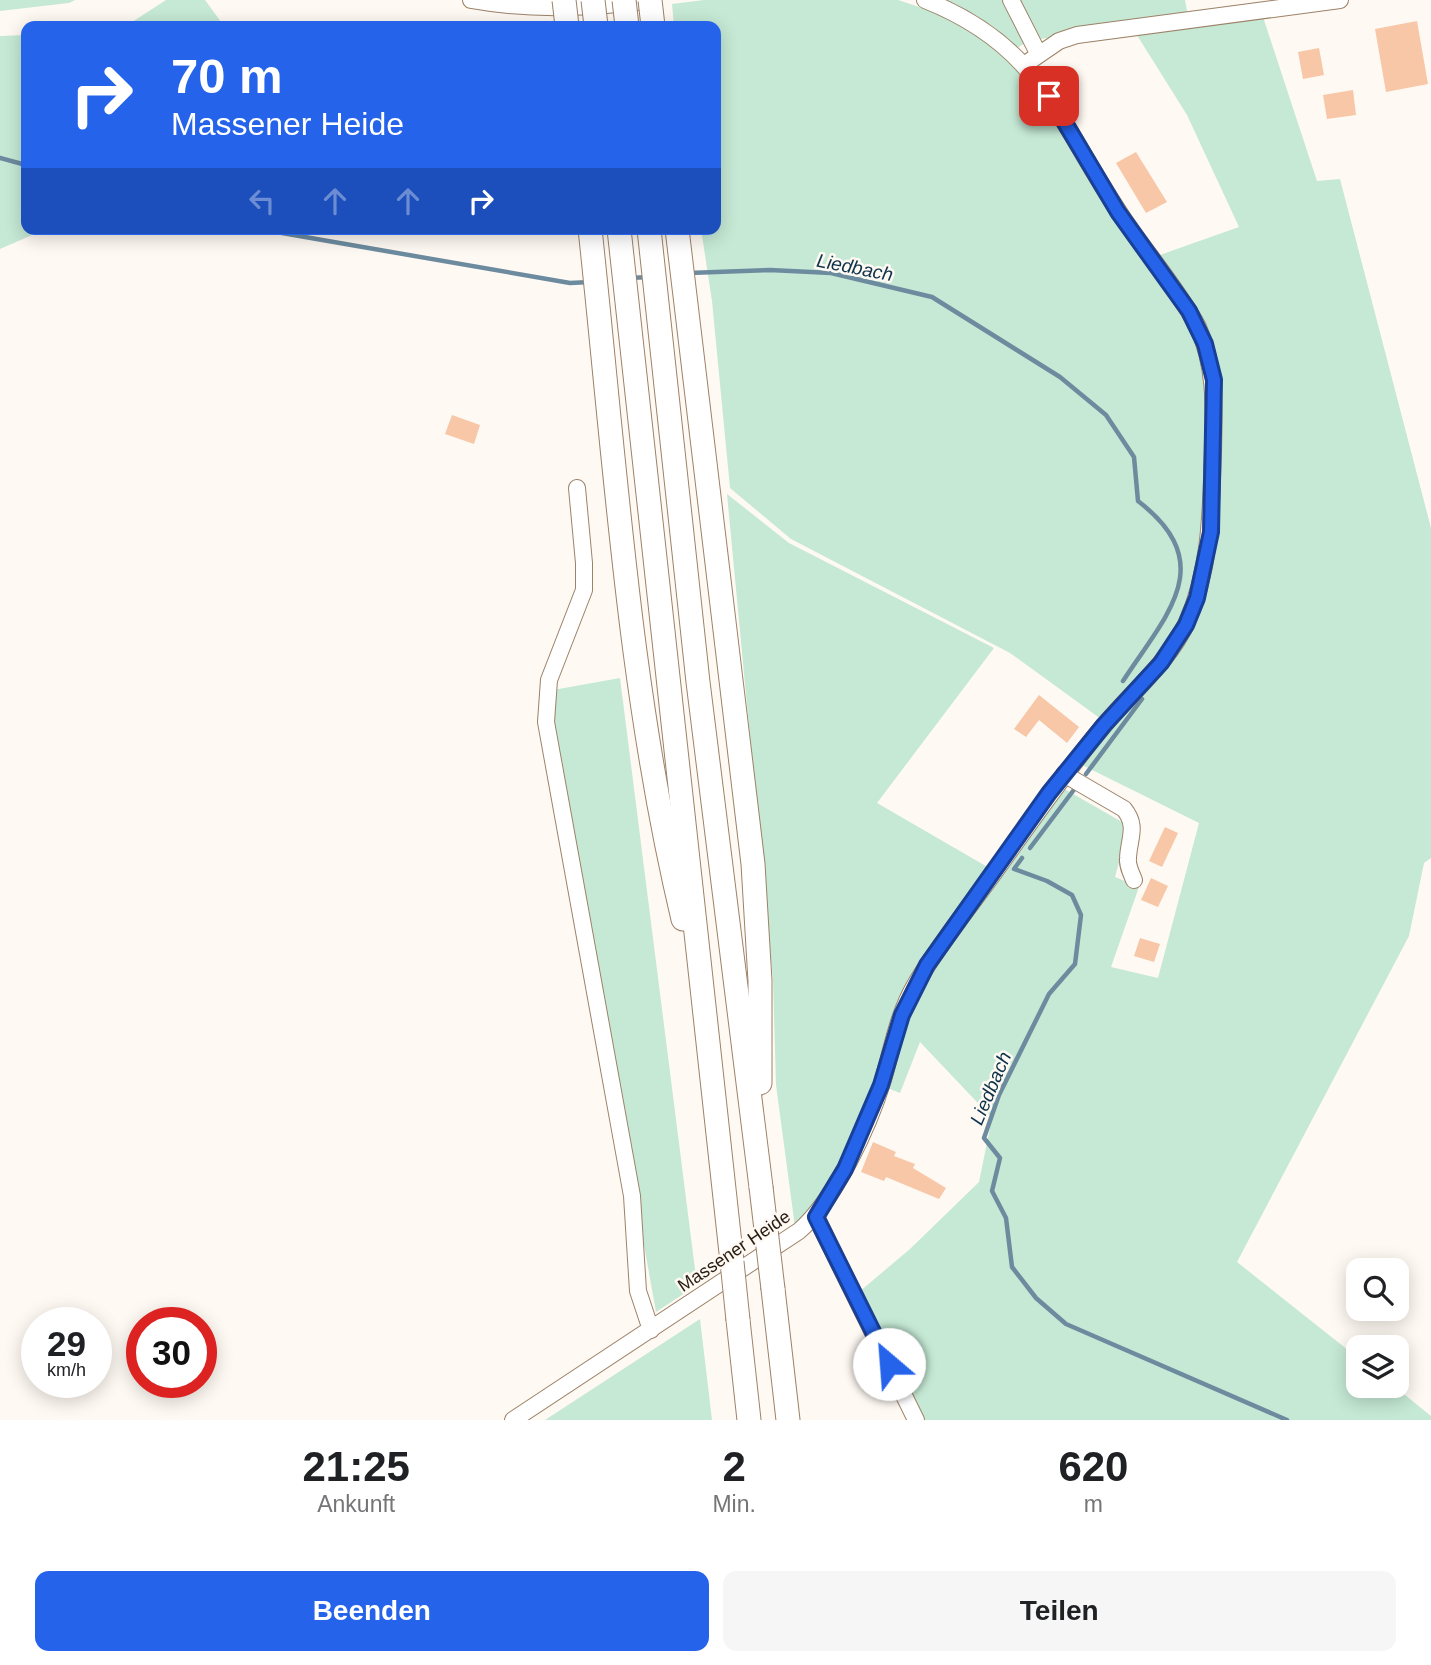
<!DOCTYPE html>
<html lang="de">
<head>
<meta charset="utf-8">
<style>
  :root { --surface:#fff; --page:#f6f6f6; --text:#202124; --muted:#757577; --accent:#2563eb }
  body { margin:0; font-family:Helvetica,sans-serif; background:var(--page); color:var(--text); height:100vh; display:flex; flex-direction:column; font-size:26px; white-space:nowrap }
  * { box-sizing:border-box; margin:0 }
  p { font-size:23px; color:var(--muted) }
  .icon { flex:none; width:38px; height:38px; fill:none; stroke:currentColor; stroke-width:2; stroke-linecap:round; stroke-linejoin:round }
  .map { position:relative; height:1420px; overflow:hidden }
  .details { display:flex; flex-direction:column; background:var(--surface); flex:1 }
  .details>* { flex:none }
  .banner { position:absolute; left:21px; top:21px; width:700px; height:214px; border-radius:14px; box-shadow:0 4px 18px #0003; background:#2563eb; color:#fff; overflow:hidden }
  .controls { position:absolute; left:1346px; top:1258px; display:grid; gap:14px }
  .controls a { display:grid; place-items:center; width:63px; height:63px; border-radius:14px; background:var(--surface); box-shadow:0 4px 18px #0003; font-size:35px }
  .speed { position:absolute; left:21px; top:1307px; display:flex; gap:14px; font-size:35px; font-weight:700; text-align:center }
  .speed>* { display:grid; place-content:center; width:91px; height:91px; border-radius:50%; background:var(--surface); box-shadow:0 4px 18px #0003; line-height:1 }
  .speed small { font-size:18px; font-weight:400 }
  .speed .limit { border:10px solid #d22; background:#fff; color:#111 }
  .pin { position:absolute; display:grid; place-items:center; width:60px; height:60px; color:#fff; margin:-30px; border-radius:14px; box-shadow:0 4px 10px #0006 }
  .me { position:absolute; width:77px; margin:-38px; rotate:333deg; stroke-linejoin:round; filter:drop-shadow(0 0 5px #0008) }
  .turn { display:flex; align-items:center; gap:24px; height:147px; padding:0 35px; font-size:32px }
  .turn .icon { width:91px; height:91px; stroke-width:2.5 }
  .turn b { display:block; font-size:49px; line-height:60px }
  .lanes { display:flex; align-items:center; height:66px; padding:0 35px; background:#0003; justify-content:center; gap:35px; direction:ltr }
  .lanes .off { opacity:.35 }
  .eta { display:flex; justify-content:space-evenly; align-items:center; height:119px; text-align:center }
  .eta b { font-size:42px; font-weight:700; line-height:49px }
  .button { display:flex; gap:14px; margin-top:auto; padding:14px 35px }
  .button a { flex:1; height:80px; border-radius:14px; background:var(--accent); color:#fff; font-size:28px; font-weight:700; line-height:80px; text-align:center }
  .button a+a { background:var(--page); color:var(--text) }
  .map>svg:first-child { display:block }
</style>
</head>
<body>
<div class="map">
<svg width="1431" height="1420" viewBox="0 0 1431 1420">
  <rect width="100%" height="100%" fill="#fff9f3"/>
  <!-- green -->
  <g fill="#c5e9d5">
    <path d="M0 0H75L69 3 0 11Z"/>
    <path d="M166 0H205L224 26H126Z"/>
    <path d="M704 0H898L941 14 976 33 1021 69 1193 330 1208 381 1205 531 1191 596 1181 622 1156 659 1101 719 1010 653 791 539 730 488 712 301 701 229H716V26H674L672 4Z"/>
    <path d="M948 0H1007L1027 42 1017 48 983 21Z"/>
    <path d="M1012 0H1185L1188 16 1034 40Z"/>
    <path d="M1262 14 1317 181 1340 179 1431 528V858L1424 863 1409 936 1237 1262 1358 1358V1386H1394L1431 1416V1420H924L859 1292 910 1249 979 1182 992 1118 920 1042 900 1093 885 1087 916 993 1061 787 1129 826 1115 877 1139 887 1111 967 1158 978 1199 823 1080 764 1164 667 1216 532 1220 380 1217 360 1157 256 1239 227 1187 115 1135 32Z"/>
    <path d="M26 35V229H46L0 249V36Z"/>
    <path d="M727 494 789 543 994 648 877 803 991 869 923 961 840 1167 828 1188 795 1227 776 1085 773 980Z"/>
    <path d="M620 678 697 1285 656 1312 551 725 553 690Z"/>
    <path d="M700 1319 712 1420H545Z"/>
  </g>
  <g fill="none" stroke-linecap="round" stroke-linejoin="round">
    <!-- stream -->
    <g stroke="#6d8b9f" stroke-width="4.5">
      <path d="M0 158 26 165"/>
      <path d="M259 229 570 283 590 282"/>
      <path d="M689 273 770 270 831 273 932 297 1060 377 1106 415 1134 457 1138 501C1220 564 1166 615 1123 681"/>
      <path d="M630 278 649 277"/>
      <path d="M1086 774 1142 699"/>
      <path d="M1030 848 1076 787"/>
      <path d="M1022 858 1014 869 1047 881 1072 895 1081 915 1075 964 1049 994 999 1095 984 1138 1000 1158 992 1191 1006 1218 1012 1267 1036 1298 1066 1324 1287 1420"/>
    </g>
  </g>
  <!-- building -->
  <g fill="#f7c7a7">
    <path d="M1417 21 1428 84 1386 92 1375 29Z"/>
    <path d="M1319 48 1324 75 1303 79 1298 52Z"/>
    <path d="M1353 90 1356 115 1327 119 1323 95Z"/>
    <path d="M1136 152 1167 202 1146 213 1116 163Z"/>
    <path d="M452 415 480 425 474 444 445 434Z"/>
    <path d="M1039 695 1079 727 1067 743 1039 720 1026 737 1014 729Z"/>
    <path d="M1165 827 1178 833 1162 867 1149 861Z"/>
    <path d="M1151 878 1168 886 1158 907 1141 900Z"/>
    <path d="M1140 938 1160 944 1154 962 1134 956Z"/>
    <path d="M873 1142 896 1152 894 1156 915 1164 913 1168 946 1188 939 1199 886 1177 884 1181 861 1172Z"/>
  </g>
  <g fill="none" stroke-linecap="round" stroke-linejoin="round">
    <!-- minor casing -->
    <g stroke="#9c8268" stroke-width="18">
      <g id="minor">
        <path d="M471 0C532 11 592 8 653 0"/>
        <path d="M1011 0 1038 53"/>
        <path d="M1024 65 1059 41 1077 35 1340 0"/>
        <path d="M577 488 584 563V590L549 680 546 722 632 1196 638 1291 651 1330"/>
        <path d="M1064 774 1124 809C1138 826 1129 838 1128 858 1127 865 1131 873 1134 880"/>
        <path d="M816 1217 916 1420"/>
        <path d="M513 1420 799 1231C835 1200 869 1126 883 1080 892 1049 898 1014 915 985 938 946 967 910 994 873 1029 824 1063 775 1101 729 1129 694 1168 664 1187 622 1211 568 1211 510 1213 451 1214 407 1216 368 1198 327 1176 286 1144 251 1119 212 1056 118 1041 46 925 0"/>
      </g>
    </g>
    <!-- highway casing -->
    <g stroke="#9c8268" stroke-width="25">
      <g id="highway">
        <path d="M590 229C615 460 629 693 683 919"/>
        <path d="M619 229 732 1262"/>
        <path d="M649 229 698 682 761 1187"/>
        <path d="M677 229 753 864 760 981V1083"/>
        <path d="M773 1289 788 1420"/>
        <path d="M738 1320 749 1420"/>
      </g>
    </g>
    <!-- minor -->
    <use href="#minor" stroke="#fff" stroke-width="16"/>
    <!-- highway -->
    <use href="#highway" stroke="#fff" stroke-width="23"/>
    <!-- highway-bridge casing -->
    <g stroke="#9c8268" stroke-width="25" stroke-linecap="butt">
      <g id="highway-bridge">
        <path d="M564 0 567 26"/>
        <path d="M593 0 596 26"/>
        <path d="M624 0 627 26"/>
        <path d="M650 0 653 26"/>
        <path d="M761 1187 773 1289"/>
        <path d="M732 1262 738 1320"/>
      </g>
    </g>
    <!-- highway-bridge -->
    <use href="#highway-bridge" stroke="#fff" stroke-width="23"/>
  </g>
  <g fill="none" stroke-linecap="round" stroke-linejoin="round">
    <!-- route casing -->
    <g stroke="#184099" stroke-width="18">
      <path id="route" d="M889 1364 816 1217 845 1169 881 1085 902 1015 927 965 1049 793 1104 725 1161 663 1186 625 1197 598 1211 532 1214 380 1205 344 1189 311 1118 212 1049 96"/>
    </g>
    <!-- route -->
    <use href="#route" stroke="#2563eb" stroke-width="12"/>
  </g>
  <g text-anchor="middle" stroke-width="5" stroke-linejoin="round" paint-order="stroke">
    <!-- street labels -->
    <g font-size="18" fill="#261c11" stroke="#fff9f3">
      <text transform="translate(734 1251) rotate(-34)" y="6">Massener Heide</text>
    </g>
    <!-- water labels -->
    <g font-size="19" font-style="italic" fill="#0d334b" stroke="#fff9f3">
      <text transform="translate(855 267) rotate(11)" y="7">Liedbach</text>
      <text transform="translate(990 1088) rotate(-67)" y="7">Liedbach</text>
    </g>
  </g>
</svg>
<div class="controls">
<a><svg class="icon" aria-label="search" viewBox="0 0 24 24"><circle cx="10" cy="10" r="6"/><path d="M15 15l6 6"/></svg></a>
<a><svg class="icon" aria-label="layers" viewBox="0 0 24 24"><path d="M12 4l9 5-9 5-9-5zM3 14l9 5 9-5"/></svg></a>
</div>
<div class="speed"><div>29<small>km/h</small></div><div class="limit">30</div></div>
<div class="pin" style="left:1049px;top:96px;background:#d93025"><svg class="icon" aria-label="arrive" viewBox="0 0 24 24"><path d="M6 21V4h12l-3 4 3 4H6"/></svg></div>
<svg class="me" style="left:889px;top:1364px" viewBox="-20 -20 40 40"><circle r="19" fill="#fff"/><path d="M0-13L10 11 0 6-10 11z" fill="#2563eb"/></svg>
<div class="banner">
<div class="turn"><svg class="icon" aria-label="right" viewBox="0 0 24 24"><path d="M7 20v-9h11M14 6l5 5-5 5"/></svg><div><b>70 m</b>Massener Heide</div></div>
<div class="lanes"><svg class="icon off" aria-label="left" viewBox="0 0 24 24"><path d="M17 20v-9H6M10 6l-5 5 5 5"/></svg><svg class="icon off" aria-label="ahead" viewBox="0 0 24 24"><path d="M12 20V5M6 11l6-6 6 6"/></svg><svg class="icon off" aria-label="ahead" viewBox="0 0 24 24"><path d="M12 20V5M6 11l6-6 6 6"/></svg><svg class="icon" aria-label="right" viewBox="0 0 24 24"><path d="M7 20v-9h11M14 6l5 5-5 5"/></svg></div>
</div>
</div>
<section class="details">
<div class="eta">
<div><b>21:25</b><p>Ankunft</p></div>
<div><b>2</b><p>Min.</p></div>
<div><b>620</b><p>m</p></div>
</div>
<div class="button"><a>Beenden</a><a>Teilen</a></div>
</section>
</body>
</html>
